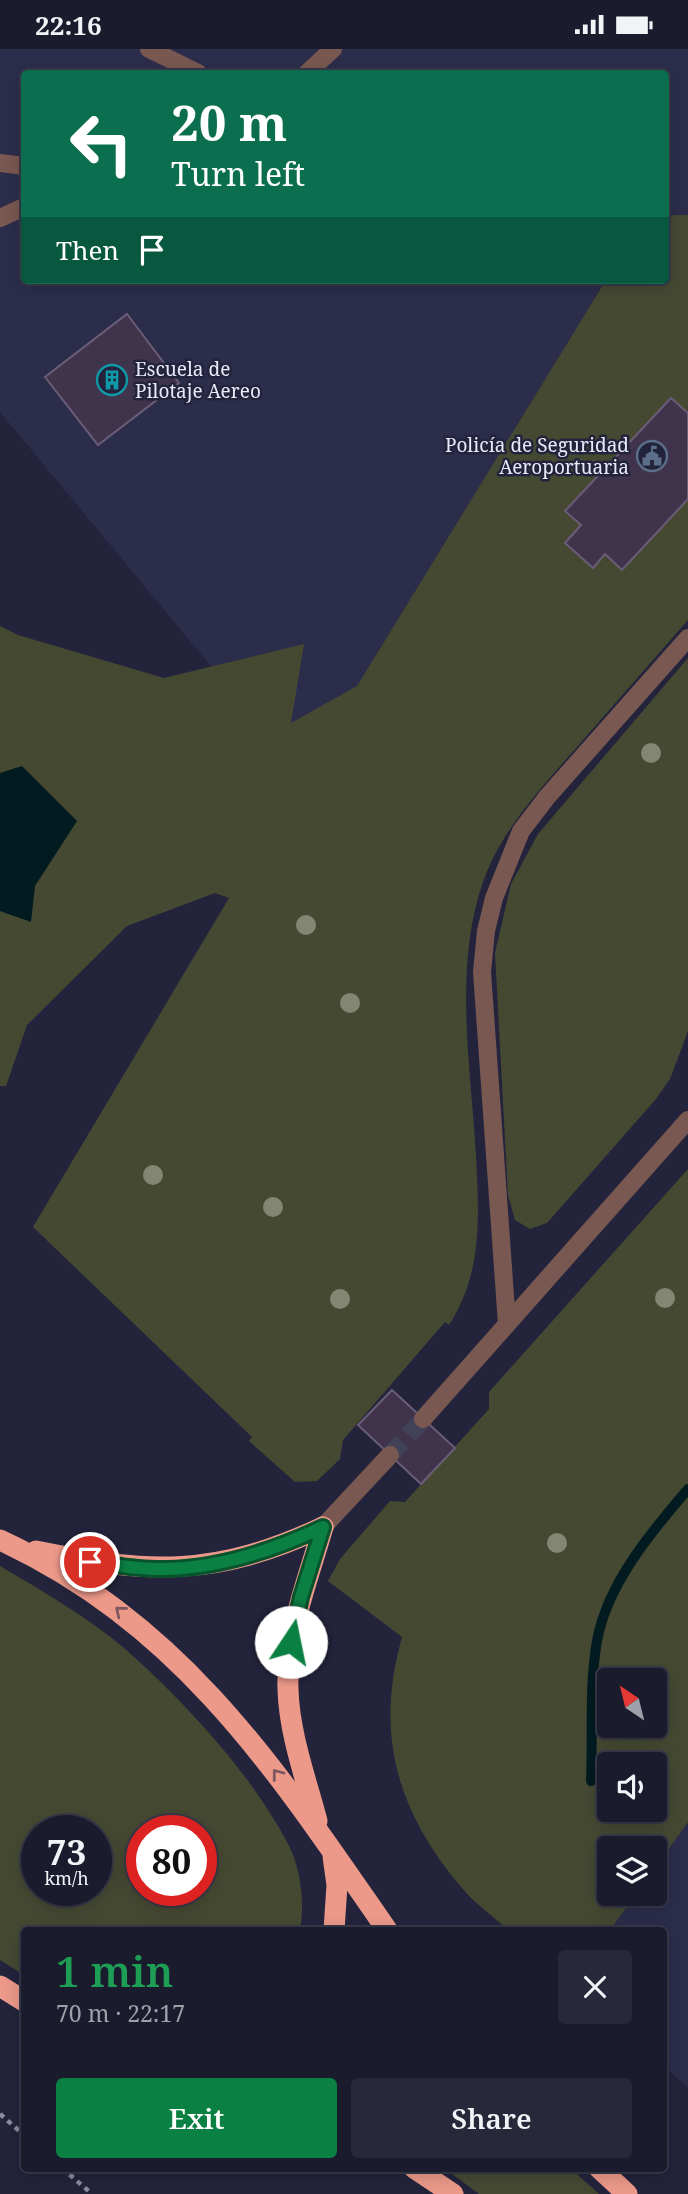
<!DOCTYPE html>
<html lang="en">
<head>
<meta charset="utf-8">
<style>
  :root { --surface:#1a1b2d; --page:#272839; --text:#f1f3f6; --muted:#9fa1aa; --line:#383949; --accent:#0b8043 }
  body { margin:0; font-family:"Noto Serif",serif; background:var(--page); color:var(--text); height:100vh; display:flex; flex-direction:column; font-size:26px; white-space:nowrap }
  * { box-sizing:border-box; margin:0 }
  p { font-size:23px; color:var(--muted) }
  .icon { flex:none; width:38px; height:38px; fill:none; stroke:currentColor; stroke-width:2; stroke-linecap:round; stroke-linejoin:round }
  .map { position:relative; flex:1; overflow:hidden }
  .panel { position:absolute; left:21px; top:1878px; width:646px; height:245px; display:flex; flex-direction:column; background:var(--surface); border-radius:7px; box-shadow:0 4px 18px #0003,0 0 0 2px var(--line) }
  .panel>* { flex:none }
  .guide { position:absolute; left:21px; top:21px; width:648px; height:214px; border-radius:7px; box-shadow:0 4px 18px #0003,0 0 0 2px var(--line); background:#0b6e4f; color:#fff; overflow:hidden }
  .needle { width:46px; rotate:325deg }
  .tools { position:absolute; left:597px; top:1619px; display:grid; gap:14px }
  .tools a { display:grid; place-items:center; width:70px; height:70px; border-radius:7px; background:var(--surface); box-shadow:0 4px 18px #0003,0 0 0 2px var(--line); font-size:35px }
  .speed { position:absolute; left:21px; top:1766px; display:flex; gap:14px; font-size:35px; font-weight:700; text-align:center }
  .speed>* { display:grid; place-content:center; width:91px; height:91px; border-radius:50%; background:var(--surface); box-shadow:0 4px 18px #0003,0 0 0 2px var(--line); line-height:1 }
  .speed small { font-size:18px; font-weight:400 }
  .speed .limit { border:10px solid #d22; background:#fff; color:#111 }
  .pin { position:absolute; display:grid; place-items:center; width:60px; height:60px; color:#fff; margin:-30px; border:4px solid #fff; border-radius:50%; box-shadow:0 2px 7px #0007 }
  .me { position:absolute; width:77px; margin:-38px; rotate:11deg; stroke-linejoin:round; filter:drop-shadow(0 0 5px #0008) }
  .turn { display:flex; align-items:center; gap:24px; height:147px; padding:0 35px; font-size:32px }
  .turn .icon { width:91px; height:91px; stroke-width:2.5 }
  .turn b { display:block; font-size:49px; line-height:60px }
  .then { display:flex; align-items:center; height:66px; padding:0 35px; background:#0003; gap:14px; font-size:26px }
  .round { display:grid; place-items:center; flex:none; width:74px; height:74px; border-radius:7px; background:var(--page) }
  .head { display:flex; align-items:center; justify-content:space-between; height:119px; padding:0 35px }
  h1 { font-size:42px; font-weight:600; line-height:52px; color:#1e9e55 }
  .primary-button { display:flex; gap:14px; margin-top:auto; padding:14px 35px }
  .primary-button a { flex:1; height:80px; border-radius:7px; background:var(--accent); color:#fff; font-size:28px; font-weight:600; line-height:80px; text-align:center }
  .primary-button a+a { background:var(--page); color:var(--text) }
  .status { display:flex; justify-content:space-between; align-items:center; height:49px; padding:0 35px; background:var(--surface); direction:ltr }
  .status svg { height:19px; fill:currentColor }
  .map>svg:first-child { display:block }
</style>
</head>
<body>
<div class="status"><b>22:16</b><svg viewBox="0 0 49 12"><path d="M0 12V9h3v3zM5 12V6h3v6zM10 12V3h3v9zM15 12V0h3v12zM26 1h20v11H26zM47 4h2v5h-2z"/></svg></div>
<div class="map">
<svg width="688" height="2145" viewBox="0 0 688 2145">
  <rect width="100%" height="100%" fill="#23243c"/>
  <!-- built -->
  <g fill="#2c2d4b">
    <path d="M0 0H688V166H673L665 172V24H24V231H606L302 727 0 363Z"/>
    <path d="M688 1773V2039L663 2017V1881H610L636 1845 654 1844 655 1819Z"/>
  </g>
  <!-- green -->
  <g fill="#464932" fill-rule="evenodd">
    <path d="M673 166H688V571C653 611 618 651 583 691 545 735 503 777 483 833 453 919 471 1018 476 1107 479 1167 483 1223 449 1276L445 1273 343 1391 340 1410 317 1432 295 1433 249 1392 252 1388 33 1178 229 849 215 844 127 877 27 976 6 1037H0V577L18 586 164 629 304 595 291 674 357 637 606 231H665V172Z"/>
    <path d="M688 609V982L670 1030 656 1050 547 1174 530 1180 515 1171 508 1146 495 904 511 835 538 785Z"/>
    <path d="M688 1120V1773L655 1819 654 1799H609V1844L636 1845 610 1881H508C493 1867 474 1854 461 1838 396 1761 375 1684 402 1588L328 1532 340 1510 390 1452 405 1453 489 1360V1343ZM609 1631H654V1676H609ZM609 1715H654V1760H609Z"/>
    <path d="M0 1517C42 1542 86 1567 124 1599 183 1651 250 1723 287 1793 301 1819 305 1853 300 1881H24V1926L0 1911ZM37 1782H96V1841H37ZM142 1782H201V1841H142Z"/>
    <path d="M444 2119H570L599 2145H479Z"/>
  </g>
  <!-- water -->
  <path fill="#011b20" d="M22 717 77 772 35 837 31 873 0 862V724Z"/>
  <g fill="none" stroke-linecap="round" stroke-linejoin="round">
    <!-- stream -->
    <path stroke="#011b20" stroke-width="10" d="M591 1732C593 1686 589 1637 597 1592 607 1535 652 1482 688 1440"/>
  </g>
  <!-- building -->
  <g fill="#40344c" stroke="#6a5d77" stroke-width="2">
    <path d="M127 265 179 334 98 396 45 328Z"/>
    <path d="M671 349 688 364V450L622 521 605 505 593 519 565 494 581 476 565 462Z"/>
    <path d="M392 1341 455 1399 421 1435 358 1376Z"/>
  </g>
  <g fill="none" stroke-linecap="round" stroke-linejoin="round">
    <!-- minor-tunnel -->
    <path stroke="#414258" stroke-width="18" stroke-dasharray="18 9" stroke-linecap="butt" d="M390 1406 423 1370"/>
    <!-- path -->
    <g stroke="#8a8ca0" stroke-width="4.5" stroke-dasharray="5 5" stroke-linecap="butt">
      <path d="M0 2065 24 2086"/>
      <path d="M62 2119 92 2145"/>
    </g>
    <!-- minor -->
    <g stroke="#795851" stroke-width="18">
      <path d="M149 0 198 24"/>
      <path d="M307 24 333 0"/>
      <path d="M0 114 24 117"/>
      <path d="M0 169 24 158"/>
      <path d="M507 1275 482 923 486 882 494 849 521 782 547 748 688 589"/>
      <path d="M423 1370 688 1071"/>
      <path d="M323 1478 390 1406"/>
    </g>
    <!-- highway -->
    <g stroke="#ec9989" stroke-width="21">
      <path d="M0 1491C183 1576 277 1722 387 1881"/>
      <path d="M36 1502C149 1525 216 1528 323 1478"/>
      <path d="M317 1772C306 1730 289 1684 288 1640 286 1583 308 1531 323 1478"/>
      <path d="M333 1807 337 1836 334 1881"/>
      <path d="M0 1937 24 1952"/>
      <path d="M414 2119 453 2145"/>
      <path d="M599 2119 627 2145"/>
    </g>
  </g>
  <!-- trees -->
  <g fill="#828673">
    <circle cx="651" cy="704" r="10"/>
    <circle cx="306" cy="876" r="10"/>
    <circle cx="350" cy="954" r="10"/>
    <circle cx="153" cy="1126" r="10"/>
    <circle cx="273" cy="1158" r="10"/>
    <circle cx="665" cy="1249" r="10"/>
    <circle cx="340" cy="1250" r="10"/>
    <circle cx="557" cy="1494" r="10"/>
  </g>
  <!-- one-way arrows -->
  <defs><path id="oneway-chevron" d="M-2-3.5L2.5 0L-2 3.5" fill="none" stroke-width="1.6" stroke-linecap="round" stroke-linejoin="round" transform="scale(1.75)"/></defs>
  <g stroke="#7d595f">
    <use href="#oneway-chevron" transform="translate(120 1562) rotate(-141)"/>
    <use href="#oneway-chevron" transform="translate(277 1725) rotate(-127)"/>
  </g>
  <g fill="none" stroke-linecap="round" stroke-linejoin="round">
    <!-- route casing -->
    <g stroke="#07532c" stroke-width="18">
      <path id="route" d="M90 1513C115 1516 141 1521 166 1520 221 1519 274 1501 323 1478L301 1548 291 1593"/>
    </g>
    <!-- route -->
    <use href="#route" stroke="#0b8043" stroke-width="12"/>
  </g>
  <!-- icons -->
  <defs>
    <g id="building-ring" transform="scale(1.575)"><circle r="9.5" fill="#23243c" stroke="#0f9aa8" stroke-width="1.5"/><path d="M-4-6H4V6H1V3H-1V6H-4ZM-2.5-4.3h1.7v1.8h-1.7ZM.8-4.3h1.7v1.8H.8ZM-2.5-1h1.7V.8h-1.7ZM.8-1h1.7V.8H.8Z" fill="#0f9aa8"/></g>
    <g id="civic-ring" transform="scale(1.575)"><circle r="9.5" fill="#23243c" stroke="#5c6f8a" stroke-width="1.5"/><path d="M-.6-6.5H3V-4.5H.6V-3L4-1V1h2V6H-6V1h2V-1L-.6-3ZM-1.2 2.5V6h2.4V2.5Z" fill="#5c6f8a"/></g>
  </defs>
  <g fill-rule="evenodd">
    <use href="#building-ring" x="112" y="331"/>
    <use href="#civic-ring" x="652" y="407"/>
  </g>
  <g text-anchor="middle" stroke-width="5" stroke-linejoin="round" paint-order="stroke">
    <!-- poi labels -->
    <g font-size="19" fill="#e8eafa" stroke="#23243c" text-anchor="start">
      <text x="135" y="327">Escuela de<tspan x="135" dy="22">Pilotaje Aereo</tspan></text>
      <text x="629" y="403" text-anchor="end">Policía de Seguridad<tspan x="629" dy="22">Aeroportuaria</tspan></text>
    </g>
  </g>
</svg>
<div class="tools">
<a><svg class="needle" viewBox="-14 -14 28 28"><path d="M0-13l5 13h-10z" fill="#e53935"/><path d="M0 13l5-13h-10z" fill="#9fa1aa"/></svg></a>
<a><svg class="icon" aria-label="sound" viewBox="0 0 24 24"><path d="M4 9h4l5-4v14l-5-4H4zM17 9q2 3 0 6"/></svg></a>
<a><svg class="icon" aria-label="layers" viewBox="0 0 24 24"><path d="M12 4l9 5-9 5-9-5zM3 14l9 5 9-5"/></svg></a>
</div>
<div class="speed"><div>73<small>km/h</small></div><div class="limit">80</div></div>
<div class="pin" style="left:90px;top:1513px;background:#d93025"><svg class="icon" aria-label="arrive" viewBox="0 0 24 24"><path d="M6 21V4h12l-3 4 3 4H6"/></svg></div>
<svg class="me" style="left:291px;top:1593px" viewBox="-20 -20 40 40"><circle r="19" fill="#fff"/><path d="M0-13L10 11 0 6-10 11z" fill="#0b8043"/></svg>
<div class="guide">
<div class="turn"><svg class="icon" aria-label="left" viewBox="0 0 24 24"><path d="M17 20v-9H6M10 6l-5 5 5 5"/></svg><div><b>20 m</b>Turn left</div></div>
<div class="then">Then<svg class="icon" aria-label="arrive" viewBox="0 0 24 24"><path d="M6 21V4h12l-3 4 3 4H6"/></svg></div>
</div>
<section class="panel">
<div class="head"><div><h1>1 min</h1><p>70 m · 22:17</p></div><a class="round"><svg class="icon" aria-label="close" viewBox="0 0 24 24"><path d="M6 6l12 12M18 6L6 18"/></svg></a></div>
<div class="primary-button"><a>Exit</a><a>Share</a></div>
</section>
</div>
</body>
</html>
